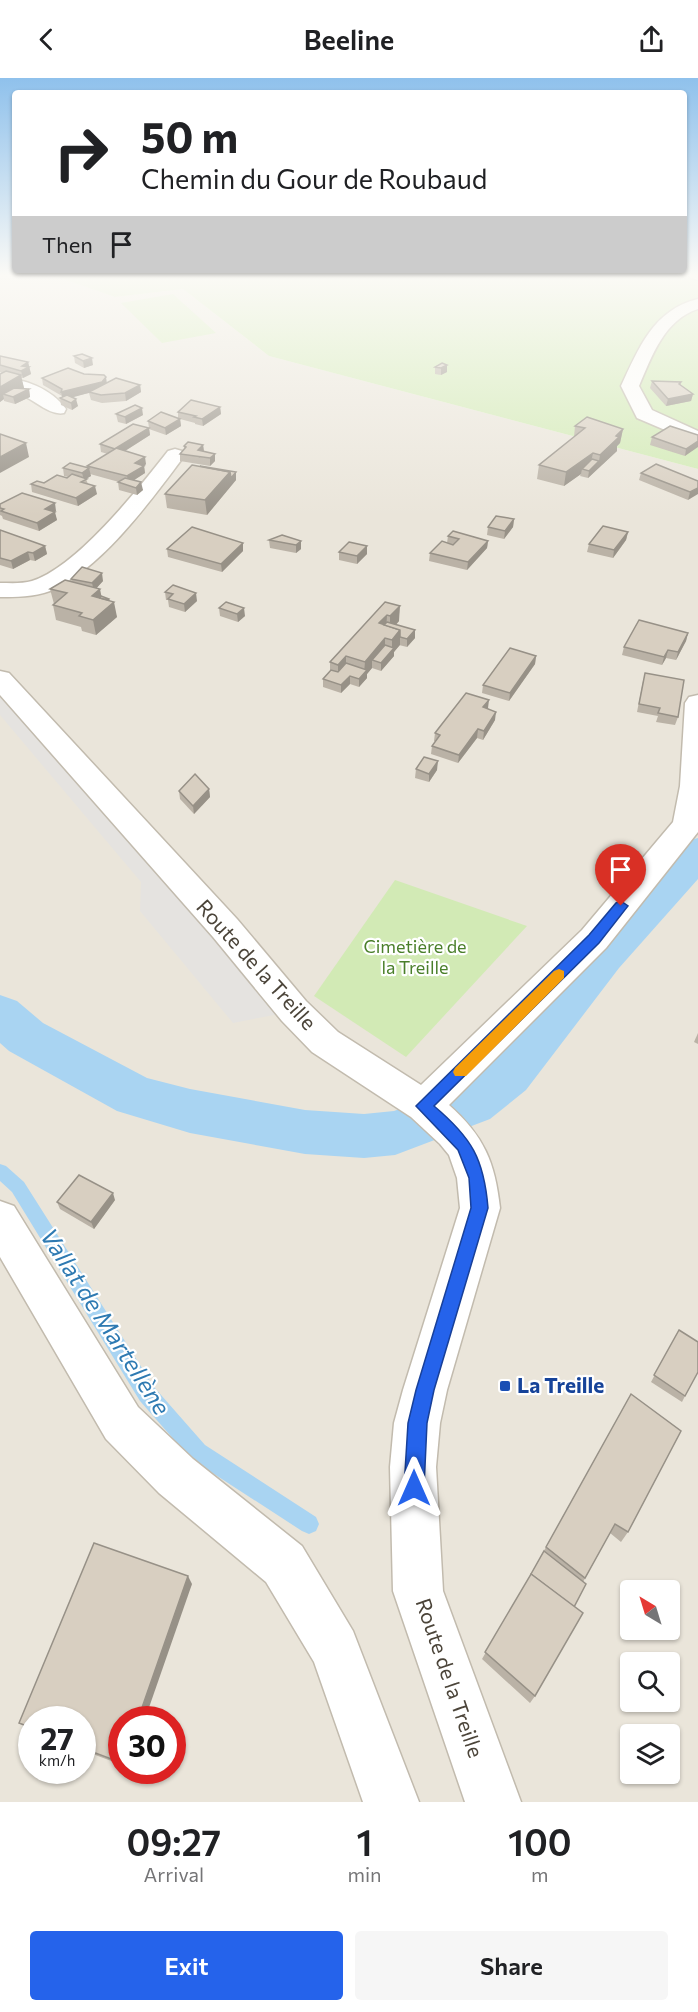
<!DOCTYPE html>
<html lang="en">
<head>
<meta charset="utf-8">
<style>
  :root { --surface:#fff; --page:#f6f6f6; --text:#202124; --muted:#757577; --accent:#2563eb }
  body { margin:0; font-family:Commissioner,sans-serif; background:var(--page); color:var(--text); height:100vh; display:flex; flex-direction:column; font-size:22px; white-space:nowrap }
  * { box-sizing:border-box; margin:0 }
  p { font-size:20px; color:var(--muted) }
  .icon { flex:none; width:33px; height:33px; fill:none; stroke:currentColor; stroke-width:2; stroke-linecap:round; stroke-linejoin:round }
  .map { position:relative; height:1724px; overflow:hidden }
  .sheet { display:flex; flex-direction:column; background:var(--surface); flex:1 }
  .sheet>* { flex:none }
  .banner { position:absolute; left:12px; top:12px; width:675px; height:183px; border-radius:6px; box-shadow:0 2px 4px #0004; background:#fff; color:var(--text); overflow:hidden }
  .needle { width:39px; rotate:322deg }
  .tools { position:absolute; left:620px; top:1502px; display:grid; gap:12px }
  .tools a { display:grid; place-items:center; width:60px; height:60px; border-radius:6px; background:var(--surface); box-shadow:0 2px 4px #0004; font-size:30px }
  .speed { position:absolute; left:18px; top:1628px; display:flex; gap:12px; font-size:30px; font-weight:700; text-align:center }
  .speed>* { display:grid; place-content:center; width:78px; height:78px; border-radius:50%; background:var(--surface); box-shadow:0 2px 4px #0004; line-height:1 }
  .speed small { font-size:15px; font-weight:400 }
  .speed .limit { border:9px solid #d22; background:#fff; color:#111 }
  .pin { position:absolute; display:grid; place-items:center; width:51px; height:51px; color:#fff; margin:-62px -26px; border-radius:50% 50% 50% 0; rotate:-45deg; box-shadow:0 0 6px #0007 }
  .pin .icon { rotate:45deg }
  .me { position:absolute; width:66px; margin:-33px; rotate:0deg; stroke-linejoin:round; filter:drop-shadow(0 0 4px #0008) }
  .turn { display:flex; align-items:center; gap:21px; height:126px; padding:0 30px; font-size:27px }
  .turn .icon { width:78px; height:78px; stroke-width:2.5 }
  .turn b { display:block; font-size:42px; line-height:51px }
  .then { display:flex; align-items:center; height:57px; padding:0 30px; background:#0003; gap:12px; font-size:22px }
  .eta { display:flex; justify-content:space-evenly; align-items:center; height:102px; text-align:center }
  .eta b { font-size:36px; font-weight:600; line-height:42px }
  .button { display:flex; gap:12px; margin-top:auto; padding:12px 30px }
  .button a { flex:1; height:69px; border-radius:6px; background:var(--accent); color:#fff; font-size:24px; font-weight:600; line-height:69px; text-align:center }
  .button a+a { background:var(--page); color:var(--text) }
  header { display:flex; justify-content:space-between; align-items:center; height:78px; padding:0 30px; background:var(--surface); font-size:27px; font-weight:600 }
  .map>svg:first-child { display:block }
</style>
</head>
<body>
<header><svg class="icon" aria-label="back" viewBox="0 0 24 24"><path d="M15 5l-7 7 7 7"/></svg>Beeline<svg class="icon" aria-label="share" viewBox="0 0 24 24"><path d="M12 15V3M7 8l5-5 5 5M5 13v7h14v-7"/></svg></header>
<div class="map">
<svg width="698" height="1724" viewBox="0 0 698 1724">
  <rect width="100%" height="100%" fill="#f6f3ec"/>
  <!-- residential -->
  <path fill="#eae5da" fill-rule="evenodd" d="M0 197H52L115 219 183 211 269 278 698 391V1724H0ZM630 1512H669V1551H630ZM630 1584H669V1623H630ZM32 1641H82V1692H32ZM122 1641H172V1692H122ZM630 1656H669V1695H630Z"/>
  <!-- green -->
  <g fill="#d2eab5">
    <path d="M52 197H698V391L269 278 183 211 115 219Z"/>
    <path d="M173 216 216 255 162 265 121 225Z"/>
    <path d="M395 802 527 848 406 979 314 918Z"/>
  </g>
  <!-- parking -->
  <path fill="#e5e3e0" d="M0 601 294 933 233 945 140 833 141 804 0 637Z"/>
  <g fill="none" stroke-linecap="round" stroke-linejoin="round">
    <!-- stream -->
    <path fill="#a9d4f2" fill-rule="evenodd" d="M0 1086 6 1088 24 1104 154 1309 205 1367 316 1439 319 1446 316 1453 309 1456 302 1453 191 1381 140 1323 12 1114 0 1103Z"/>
    <!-- canal -->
    <path fill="#a9d4f2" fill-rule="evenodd" d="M698 760V801L619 890 526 1012 490 1041 395 1077 364 1080 305 1076 190 1055 117 1033 9 973 0 965V917L17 923 43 945 147 1000 190 1011 305 1032 364 1036 394 1033 454 1011 490 982 587 866 683 764Z"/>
    <!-- minor casing -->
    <g stroke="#c2bbae" stroke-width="3">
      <g id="minor">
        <path d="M689 197H698V202L691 200Z"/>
        <path d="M698 221V231C664 242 652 278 639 308L652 332 698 353V366L637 340 621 308C639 270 653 232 698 221Z"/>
        <path d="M0 300C24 300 52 311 66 331L64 335C46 339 26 311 0 310Z"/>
        <path d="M175 371 182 373 185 377 182 381C149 425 101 491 50 513 34 519 16 519 0 519V505C10 505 22 506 32 503 77 489 139 410 168 373Z"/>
        <path d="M0 593 9 595 237 841 306 923 338 954 421 1007 582 852 673 744 680 708 685 625 689 619 698 617V754L606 870 449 1027C484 1058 495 1084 500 1130L447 1312 440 1345 436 1389 443 1513 521 1724H465L393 1513 390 1389 394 1345 403 1312 460 1130 457 1100 449 1077 440 1066 411 1039 312 974 282 943 213 859 0 617Z"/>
        <path d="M0 1123 14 1128 138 1329 193 1381 302 1468 353 1553 419 1724H363L314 1584 266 1504 159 1415 106 1361 0 1179Z"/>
      </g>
    </g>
    <!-- minor -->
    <use href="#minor" fill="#fff" fill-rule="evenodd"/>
  </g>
  <!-- wall -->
  <g fill="#bab2a6">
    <path d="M0 278 28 284 31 296 23 300H21L24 310 23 311H29L30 319 15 326 4 323V321L0 324 2 295 0 294Z"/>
    <path d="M74 278 93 287 84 290 75 285Z"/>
    <path d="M442 285 447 294 441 297 435 296V289Z"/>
    <path d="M42 300 140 307 141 314 126 323 102 325 91 322 89 315 71 319 78 328 72 332 61 327 60 320 62 319V318L43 307Z"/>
    <path d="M652 303 681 304V307L693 316 691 323 666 328 650 310Z"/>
    <path d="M220 329 221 336 203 348 195 346V345L180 341 181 348 166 357 149 351 150 357 125 373 146 386 144 388 145 395 134 402 143 412 137 417 119 412 118 404H119L90 396 91 398 86 401 88 406 97 416 78 428 32 414 31 406 44 405 68 399 64 398 63 390 87 389V388L108 376 101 374 100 366 149 350 148 343 178 340V334Z"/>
    <path d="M116 336 143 337 126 346 118 344Z"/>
    <path d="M575 348 623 351 620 365 617 368V373L588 400 580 398 581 396 564 408 537 401 539 387 574 359Z"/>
    <path d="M698 357 685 378 650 367 652 359Z"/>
    <path d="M203 367 204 373 215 383 210 388 180 383V376L184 371V368Z"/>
    <path d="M236 394V402L207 437 167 430 165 416Z"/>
    <path d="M641 395 698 403 688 422 639 402Z"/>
    <path d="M0 426 56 433 54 434 57 442 39 453 3 441 2 438 0 437Z"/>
    <path d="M514 441 513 449 504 461 487 457 488 449Z"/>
    <path d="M0 452 45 468 47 476 35 483 30 482 13 491 0 487Z"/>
    <path d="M628 454 626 462 613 480 587 474 589 466Z"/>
    <path d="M448 458 488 463 487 470 467 492 429 483 430 475 447 465Z"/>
    <path d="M269 462 301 463V471L296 475 270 470Z"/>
    <path d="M243 465V473L222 494 168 479 167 471Z"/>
    <path d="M367 468V476L357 486 339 482V474Z"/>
    <path d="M71 501 103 503 96 510 101 518 109 522 117 539 96 557 82 553 81 549 56 542 53 527 54 526 50 511 72 503Z"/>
    <path d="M165 514 197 523 185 534 169 529 168 522H166Z"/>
    <path d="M385 524 399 543 396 547 415 560 407 569 399 567 394 574V578L381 593 372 590 367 596V600L359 609 350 606 341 615 323 609V601L330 593V584Z"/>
    <path d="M219 530 245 538 238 544 220 538Z"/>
    <path d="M688 555 686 563 676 582 666 580 662 587 622 577 624 569Z"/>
    <path d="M536 578 535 586 509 623 482 615 483 607Z"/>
    <path d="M643 603 678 639 675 647 656 644 658 638 637 634Z"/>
    <path d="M488 630 495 642 483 662 477 660 458 685 431 676 432 668 435 663H434L435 655Z"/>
    <path d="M416 691 437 692 429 704 415 700Z"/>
    <path d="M209 711 210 719 194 736 180 721 179 713Z"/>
    <path d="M698 955V966L694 964Z"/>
    <path d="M115 1122 94 1151 60 1131 57 1124Z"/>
    <path d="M679 1252 685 1318 682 1324 651 1304Z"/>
    <path d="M631 1316 628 1454 621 1464 610 1455 583 1504 574 1529 535 1618 530 1625 482 1581 531 1496Z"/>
    <path d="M192 1506 122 1641V1687L82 1672V1641H32V1653L19 1645Z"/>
  </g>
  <!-- shaded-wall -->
  <g fill="#979187">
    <path d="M92 280 93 287 84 290 83 283Z"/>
    <path d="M28 284 31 296 23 300 21 293 22 288Z"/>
    <path d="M447 287V294L441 297V290Z"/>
    <path d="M21 297 24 310 10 318 3 316 4 321 0 324V309Z"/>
    <path d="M106 299 107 306 103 311 63 322 61 314Z"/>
    <path d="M140 307 141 314 126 323 125 315Z"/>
    <path d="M29 311 30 319 15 326 13 319Z"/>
    <path d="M693 316 691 323 666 328 668 321Z"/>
    <path d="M76 321 78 328 72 332 71 325Z"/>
    <path d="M220 329 221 336 203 348 202 341Z"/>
    <path d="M142 330 143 337 126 346 125 339Z"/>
    <path d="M180 341 181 348 166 357 165 350Z"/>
    <path d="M149 350 150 357 117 378 116 370Z"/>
    <path d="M623 351 620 365 617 368V373L588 400 589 393 599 383 600 377Z"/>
    <path d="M698 363V369L685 378 686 371Z"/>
    <path d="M26 365 29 379 0 395V379Z"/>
    <path d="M203 367 204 374 199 380 198 372Z"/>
    <path d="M593 375 590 389 582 391 581 396 564 408 566 394Z"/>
    <path d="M215 376V383L210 388V380Z"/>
    <path d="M145 379 146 386 144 388 145 395 128 406 127 398 135 385Z"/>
    <path d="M89 390 91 398 84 402 82 395Z"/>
    <path d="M230 394H236V402L207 437 205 422Z"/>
    <path d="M141 404 143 412 137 417 136 410Z"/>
    <path d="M95 408 97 416 78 428 76 420Z"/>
    <path d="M698 410V416L688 422 690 414Z"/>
    <path d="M55 425 56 433 47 439 45 431Z"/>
    <path d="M55 434 57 442 39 453 37 445Z"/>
    <path d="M514 441 513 449 504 461 505 453Z"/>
    <path d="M628 454 626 462 613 480 614 472Z"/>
    <path d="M301 463V471L296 475V467Z"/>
    <path d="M488 463 487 470 467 492 468 484Z"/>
    <path d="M243 465V473L222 494 221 486Z"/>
    <path d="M45 468 47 476 35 483 33 475Z"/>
    <path d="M367 468V476L357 486V478Z"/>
    <path d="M28 474 30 482 13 491 11 483Z"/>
    <path d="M102 495 103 503 94 513 92 505Z"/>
    <path d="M100 511 103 526 109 521 110 527 114 524 117 539 96 557 93 542 92 518Z"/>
    <path d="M196 515 197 523 185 534 184 526Z"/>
    <path d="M400 528 399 543 390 553V538Z"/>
    <path d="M244 530 245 538 238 544 237 536Z"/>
    <path d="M387 537 386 552 379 545Z"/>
    <path d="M400 552V567L394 574V578L381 593V585L392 572V562Z"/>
    <path d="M415 552V560L407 569V561Z"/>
    <path d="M688 555 686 563 676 582 678 574Z"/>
    <path d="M385 560V575L372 582V590L367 596V600L359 609V601L364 595 365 584Z"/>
    <path d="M668 572 666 580 662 587 664 579Z"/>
    <path d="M346 578V593L338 602V587Z"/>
    <path d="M536 578 535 586 509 623 510 615Z"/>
    <path d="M350 598V606L341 615V607Z"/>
    <path d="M489 622 488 630 482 638 483 629Z"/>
    <path d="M496 634 495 642 483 662 484 653Z"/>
    <path d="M478 651 477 660 458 685 459 677Z"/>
    <path d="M438 683 437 692 429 704V696Z"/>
    <path d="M209 711 210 719 194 736 193 728Z"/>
    <path d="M113 1115 115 1122 94 1151 91 1144Z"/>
    <path d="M188 1498 192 1506 145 1641H138Z"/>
  </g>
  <!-- building -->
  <g fill="#d8cfc1" stroke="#979187" stroke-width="1.5">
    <path d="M82 276 92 280 83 283 74 278Z"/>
    <path d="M0 278 28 284 22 288 29 289 21 293 0 287Z"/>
    <path d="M442 285 447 287 441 290 435 289Z"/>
    <path d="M68 290 84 296 104 297 106 299 102 304 61 314 62 311 42 300Z"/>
    <path d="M6 293 21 297 0 309V296Z"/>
    <path d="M116 300 140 307 125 315 101 317 89 314Z"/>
    <path d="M652 303 681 304 679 306 693 316 668 321Z"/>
    <path d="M14 310 29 311 13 319 3 316Z"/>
    <path d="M67 317 76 321 71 325 60 320Z"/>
    <path d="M191 322 220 329 202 341 194 339 196 338 178 334Z"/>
    <path d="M135 327 142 330 125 339 116 336Z"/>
    <path d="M161 334 180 341 165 350 148 343Z"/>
    <path d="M587 339 623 351 616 358 619 359 600 377 593 375 566 394 539 387 585 350 575 348Z"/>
    <path d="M133 346 149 350 116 370 145 379 135 385 144 388 127 398 87 388 115 371 100 366Z"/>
    <path d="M670 348 698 357V363L686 371 652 359Z"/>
    <path d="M0 356 26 365 0 379Z"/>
    <path d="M188 364 203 367 198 372 215 376 210 380 180 376 186 369 184 368Z"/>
    <path d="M592 381 599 383 589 393 582 391Z"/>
    <path d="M70 385 89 390 82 395 63 390Z"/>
    <path d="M656 386 698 403V410L690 414 641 395Z"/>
    <path d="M192 387 230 394 205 422 165 416Z"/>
    <path d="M200 388 236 394 231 400 230 394Z"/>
    <path d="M72 396 87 401 81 404 95 408 76 420 31 406 37 403 44 405 57 397 67 400Z"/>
    <path d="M125 400 141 404 136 410 118 404Z"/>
    <path d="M22 415 55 425 45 431 55 434 37 445 1 433 4 431 0 430V426Z"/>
    <path d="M496 438 514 441 505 453 488 449Z"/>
    <path d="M603 448 628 454 614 472 589 466Z"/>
    <path d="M192 449 243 465 221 486 167 471Z"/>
    <path d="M0 452 45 468 33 475 28 474 11 483 0 480Z"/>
    <path d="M453 453 488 463 468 484 430 475 442 463 453 467 459 461 448 458Z"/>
    <path d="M282 457 301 463 296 467 269 462Z"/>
    <path d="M349 464 367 468 357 478 339 474Z"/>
    <path d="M82 489 102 495 92 505 71 501Z"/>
    <path d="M65 502 100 511 92 518 114 524 93 542 79 538 82 535 53 527 67 515 50 511Z"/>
    <path d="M173 507 196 515 184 526 168 521 173 516 165 514Z"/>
    <path d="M101 518 109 521 108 522 100 520Z"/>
    <path d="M226 524 244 530 237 536 219 530Z"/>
    <path d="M385 524 400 528 390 538 387 537 379 545 400 552 392 562 385 560 365 584 346 578 338 587 330 584Z"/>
    <path d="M639 542 688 555 678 574 668 572 664 579 624 569Z"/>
    <path d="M387 544 415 552 407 561 400 559V552L384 547Z"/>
    <path d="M385 567 394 570 381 585 372 582Z"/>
    <path d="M510 570 536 578 510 615 483 607Z"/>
    <path d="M346 585 367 592 359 601 350 598 341 607 323 601 331 592 338 594Z"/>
    <path d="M645 595 684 602 678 639 658 635 660 630 639 626Z"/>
    <path d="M466 615 489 622 483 629 496 634 484 653 478 651 459 677 432 668 440 657 435 655Z"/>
    <path d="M424 679 438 683 429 696 416 691Z"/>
    <path d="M195 696 209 711 193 728 179 713Z"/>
    <path d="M79 1097 113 1115 91 1144 57 1124Z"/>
    <path d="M679 1252 698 1264V1294L685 1318 654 1297Z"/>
    <path d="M631 1316 681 1353 628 1454 615 1446 585 1500 546 1469Z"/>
    <path d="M94 1465 188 1498 138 1641H122V1685L82 1670V1641H32V1650L19 1645Z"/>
    <path d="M544 1473 586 1506 574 1529 531 1496Z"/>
    <path d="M531 1496 583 1535 535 1618 485 1574Z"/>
  </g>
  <!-- sky -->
  <linearGradient id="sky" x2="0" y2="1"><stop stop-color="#8fc1ec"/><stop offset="0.45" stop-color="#fbfaf6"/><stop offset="1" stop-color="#fbfaf6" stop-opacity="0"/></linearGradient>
  <rect width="698" height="438" fill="url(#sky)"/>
  <!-- route -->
  <path fill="#2563eb" stroke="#184099" stroke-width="1.5" d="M621 823 628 828 599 865 434 1028C472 1060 484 1081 488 1130L434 1312 427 1345 424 1410 421 1417 414 1420 407 1417 404 1410 408 1345 416 1312 471 1130 469 1100 458 1072 416 1028 589 857 616 825Z"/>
  <!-- slow -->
  <path fill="#f59e0b" d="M559 891 564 893V900L466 998H455L453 994 455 990 554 893Z"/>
  <!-- markers -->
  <rect fill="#1a4fb4" stroke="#fff" stroke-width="2" x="499" y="1302" width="12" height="12" rx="3"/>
  <g text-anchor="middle" stroke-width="4.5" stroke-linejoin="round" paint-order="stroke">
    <!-- park labels -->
    <g font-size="18" fill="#4a7f2a" stroke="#fff">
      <text x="415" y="875">Cimetière de<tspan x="415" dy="21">la Treille</tspan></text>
    </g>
    <!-- near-street labels -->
    <g font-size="21" fill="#4b4439" stroke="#fff">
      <text transform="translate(256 887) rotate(48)" y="7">Route de la Treille</text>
      <text transform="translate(449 1600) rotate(71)" y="7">Route de la Treille</text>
    </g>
    <!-- near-transit labels -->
    <g font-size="21" font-weight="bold" fill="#164399" stroke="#fff" text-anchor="start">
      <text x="517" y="1315">La Treille</text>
    </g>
    <!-- near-water labels -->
    <g font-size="24" font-style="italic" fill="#2e7ab2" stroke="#fff">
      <text transform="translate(105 1244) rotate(57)" y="8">Vallat de Martellène</text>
    </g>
  </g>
</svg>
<div class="tools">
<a><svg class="needle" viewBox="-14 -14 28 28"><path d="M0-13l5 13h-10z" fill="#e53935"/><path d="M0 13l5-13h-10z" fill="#757577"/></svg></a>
<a><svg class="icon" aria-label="search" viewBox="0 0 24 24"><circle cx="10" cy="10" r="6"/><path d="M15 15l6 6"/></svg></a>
<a><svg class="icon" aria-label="layers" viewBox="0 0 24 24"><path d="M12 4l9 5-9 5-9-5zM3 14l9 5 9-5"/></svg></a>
</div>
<div class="speed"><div>27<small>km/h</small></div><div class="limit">30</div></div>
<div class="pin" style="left:621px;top:828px;background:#d93025"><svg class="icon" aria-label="arrive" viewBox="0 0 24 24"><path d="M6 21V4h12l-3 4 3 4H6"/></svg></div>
<svg class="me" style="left:414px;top:1410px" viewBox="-20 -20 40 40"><path d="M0-17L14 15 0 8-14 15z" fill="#2563eb" stroke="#fff" stroke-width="4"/></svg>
<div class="banner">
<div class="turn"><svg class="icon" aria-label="right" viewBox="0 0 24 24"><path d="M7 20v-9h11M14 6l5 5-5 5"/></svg><div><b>50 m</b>Chemin du Gour de Roubaud</div></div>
<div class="then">Then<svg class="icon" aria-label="arrive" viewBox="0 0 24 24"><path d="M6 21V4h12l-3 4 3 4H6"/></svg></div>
</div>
</div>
<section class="sheet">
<div class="eta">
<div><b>09:27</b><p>Arrival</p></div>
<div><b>1</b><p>min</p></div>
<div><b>100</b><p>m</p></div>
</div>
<div class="button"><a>Exit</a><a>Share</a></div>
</section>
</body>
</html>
